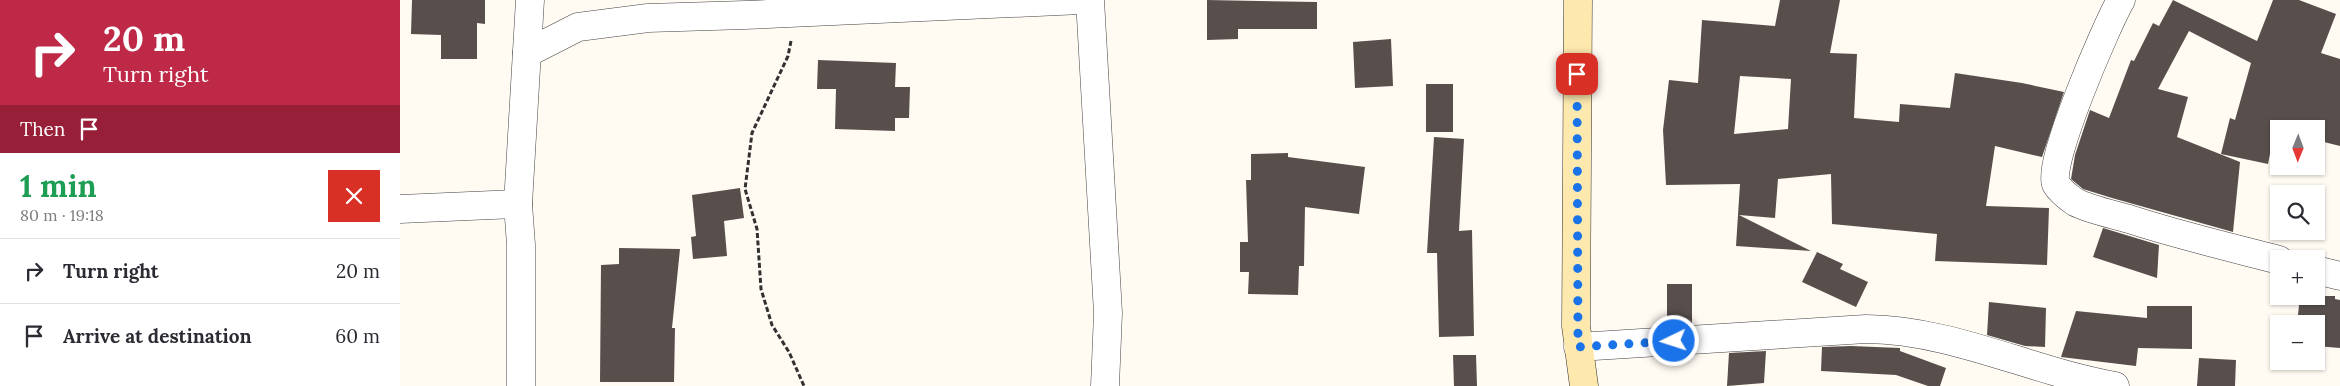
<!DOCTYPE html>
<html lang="en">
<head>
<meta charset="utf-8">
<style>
  :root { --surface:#fff; --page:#f2f2f3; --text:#2b2b33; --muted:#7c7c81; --line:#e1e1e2 }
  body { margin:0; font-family:Lora,serif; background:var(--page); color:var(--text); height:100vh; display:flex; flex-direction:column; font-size:19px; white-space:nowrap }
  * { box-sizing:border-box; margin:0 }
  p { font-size:16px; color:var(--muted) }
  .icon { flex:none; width:28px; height:28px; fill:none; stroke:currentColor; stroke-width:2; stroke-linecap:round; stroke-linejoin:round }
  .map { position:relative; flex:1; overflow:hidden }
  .side { display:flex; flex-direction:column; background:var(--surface); width:400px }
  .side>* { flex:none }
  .guide { background:#bd2946; color:#fff; overflow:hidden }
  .needle { width:32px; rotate:181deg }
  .controls { position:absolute; left:1870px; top:120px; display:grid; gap:10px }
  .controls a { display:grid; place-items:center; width:55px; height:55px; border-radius:0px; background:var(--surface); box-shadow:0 1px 4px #0004; font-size:25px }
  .pin { position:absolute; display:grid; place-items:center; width:42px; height:42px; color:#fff; margin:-21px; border-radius:10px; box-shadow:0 2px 8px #0006 }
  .me { position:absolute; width:55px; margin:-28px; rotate:266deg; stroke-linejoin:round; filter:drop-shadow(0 0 4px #0008) }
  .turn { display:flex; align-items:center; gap:18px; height:105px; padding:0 20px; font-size:22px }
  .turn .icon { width:65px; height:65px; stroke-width:2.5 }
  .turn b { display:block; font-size:35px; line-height:42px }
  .then { display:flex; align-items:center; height:48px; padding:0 20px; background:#0003; gap:10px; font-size:19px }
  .round { display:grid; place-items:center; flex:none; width:52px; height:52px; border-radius:0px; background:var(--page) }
  .summary { display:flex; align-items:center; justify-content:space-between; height:85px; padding:0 20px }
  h1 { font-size:30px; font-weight:700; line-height:38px; color:#1e9e55 }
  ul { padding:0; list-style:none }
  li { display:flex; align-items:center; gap:15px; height:65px; padding:0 20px; border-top:1px solid var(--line) }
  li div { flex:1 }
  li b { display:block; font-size:19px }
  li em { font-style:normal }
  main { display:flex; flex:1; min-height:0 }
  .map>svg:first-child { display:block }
</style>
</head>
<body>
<main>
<section class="side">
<div class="guide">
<div class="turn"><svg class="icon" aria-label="right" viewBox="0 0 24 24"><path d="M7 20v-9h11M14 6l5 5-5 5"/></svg><div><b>20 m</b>Turn right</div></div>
<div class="then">Then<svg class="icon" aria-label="arrive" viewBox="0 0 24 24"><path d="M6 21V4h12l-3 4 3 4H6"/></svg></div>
</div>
<div class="summary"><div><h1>1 min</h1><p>80 m · 19:18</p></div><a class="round" style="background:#d93025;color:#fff"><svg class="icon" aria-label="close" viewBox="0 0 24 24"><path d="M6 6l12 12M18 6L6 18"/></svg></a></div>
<ul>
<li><svg class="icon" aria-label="right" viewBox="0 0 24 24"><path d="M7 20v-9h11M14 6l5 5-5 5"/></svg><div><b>Turn right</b></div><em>20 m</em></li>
<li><svg class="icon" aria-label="arrive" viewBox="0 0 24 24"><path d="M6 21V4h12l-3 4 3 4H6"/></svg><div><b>Arrive at destination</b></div><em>60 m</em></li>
</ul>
</section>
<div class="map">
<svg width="1940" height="386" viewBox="0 0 1940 386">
  <rect width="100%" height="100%" fill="#fffaf2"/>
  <!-- building -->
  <g fill="#584f4c" fill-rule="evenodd">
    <path d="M12 0H85V24L77 23V59H41V35L11 34Z"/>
    <path d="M807 0 917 2V29H838V39L807 40Z"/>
    <path d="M1380 0H1440L1430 53 1457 54 1454 118 1499 122 1500 104 1550 108 1555 73 1622 83 1664 92 1642 157 1595 146 1586 206 1649 208 1647 265 1535 261 1537 234 1432 224 1431 174 1378 179 1375 218 1339 215 1411 251 1336 246 1340 184 1266 185 1263 130 1269 80 1298 83 1302 20 1375 26ZM1340 76 1391 79 1388 129 1334 134Z"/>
    <path d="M1773 0 1857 41 1873 0H1899L1936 14 1921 53 1940 59V146L1916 140V129L1875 128 1868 164 1821 154 1830 118 1835 120 1851 63 1789 31 1758 89 1788 97 1777 137 1840 162 1833 232 1712 198 1683 189 1671 179 1675 155 1690 110 1709 118 1731 60 1734 61 1753 23 1759 26Z"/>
    <path d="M991 39 993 86 955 88 953 42Z"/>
    <path d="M418 60 496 63 495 87H510L509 118H495V131L435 129 436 89H417Z"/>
    <rect x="1026" y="84" width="27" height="48"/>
    <path d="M1034 137 1064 139 1059 231 1072 230 1074 336 1039 337 1037 253H1027Z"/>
    <path d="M888 153V157L965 167 959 214 905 207 904 266H899L898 295 848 294 849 272H840V242H848L846 180H851V154Z"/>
    <path d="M340 188 344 218 324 221 327 256 293 259 291 237 296 236 292 195Z"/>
    <path d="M1703 228 1759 245 1757 278 1693 257Z"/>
    <path d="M219 248 280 249 272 328H275L274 382H200L201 265 219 264Z"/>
    <path d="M1417 252 1443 264 1440 269 1468 282 1456 307 1402 282Z"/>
    <path d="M1267 284H1292V324L1267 326Z"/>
    <path d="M1900 296H1935V299L1940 300V348L1916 346V324H1897Z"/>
    <path d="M1589 302 1646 308 1645 347 1625 346 1587 335Z"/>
    <path d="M1747 306H1792V349L1738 348 1736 366 1661 357 1676 311 1747 318Z"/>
    <path d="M1451 346 1500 348V351L1546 368 1540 386H1528L1496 375 1421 371 1422 347Z"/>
    <path d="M1366 351 1364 383 1327 386 1329 353Z"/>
    <path d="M1053 355H1076L1077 386H1054Z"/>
    <path d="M1799 358 1836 360 1835 386H1797Z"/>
  </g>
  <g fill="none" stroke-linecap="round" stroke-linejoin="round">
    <!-- street casing -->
    <g stroke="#424242" stroke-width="29">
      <g id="street">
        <path d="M690 0 708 313 705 386"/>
        <path d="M1721 0C1707 24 1646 165 1656 184 1660 191 1668 197 1675 202 1691 210 1712 214 1729 219 1778 235 1829 247 1879 260"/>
        <path d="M127 53 178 27 248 18 345 15 681 0"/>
        <path d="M0 209 118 204"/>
        <path d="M1916 270 1940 276"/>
        <path d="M1178 347 1466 329C1554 330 1630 371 1715 386"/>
        <path d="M121 386V245L118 204 130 0"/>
      </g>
    </g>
    <!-- secondary casing -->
    <g stroke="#313131" stroke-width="29">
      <path id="secondary" d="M1178 0 1176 326 1184 386"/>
    </g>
    <!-- path -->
    <path stroke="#313131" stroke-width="3" stroke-dasharray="5 2.5" stroke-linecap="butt" d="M391 41 388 56 352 133 345 189 357 229 361 289 372 325 389 352 404 386"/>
    <!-- street -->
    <use href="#street" stroke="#fff" stroke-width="28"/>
    <!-- secondary -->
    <use href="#secondary" stroke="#fde9ae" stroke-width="28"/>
  </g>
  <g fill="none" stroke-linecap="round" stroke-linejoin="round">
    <!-- route -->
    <path stroke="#1a73e8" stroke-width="9" stroke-dasharray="0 16.2" d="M1177 74 1178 347 1274 341"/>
  </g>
</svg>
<div class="controls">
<a><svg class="needle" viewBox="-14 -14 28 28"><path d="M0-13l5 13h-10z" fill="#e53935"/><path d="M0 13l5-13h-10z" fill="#7c7c81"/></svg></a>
<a><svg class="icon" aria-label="search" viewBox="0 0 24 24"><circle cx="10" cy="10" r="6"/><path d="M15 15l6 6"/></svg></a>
<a>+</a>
<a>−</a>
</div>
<div class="pin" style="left:1177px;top:74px;background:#d93025"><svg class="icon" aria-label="arrive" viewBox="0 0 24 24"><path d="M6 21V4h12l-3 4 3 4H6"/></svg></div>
<svg class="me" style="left:1274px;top:341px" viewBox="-20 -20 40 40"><circle r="17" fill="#1a73e8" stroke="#fff" stroke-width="3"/><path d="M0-11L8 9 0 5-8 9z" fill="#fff"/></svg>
</div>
</main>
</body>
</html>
